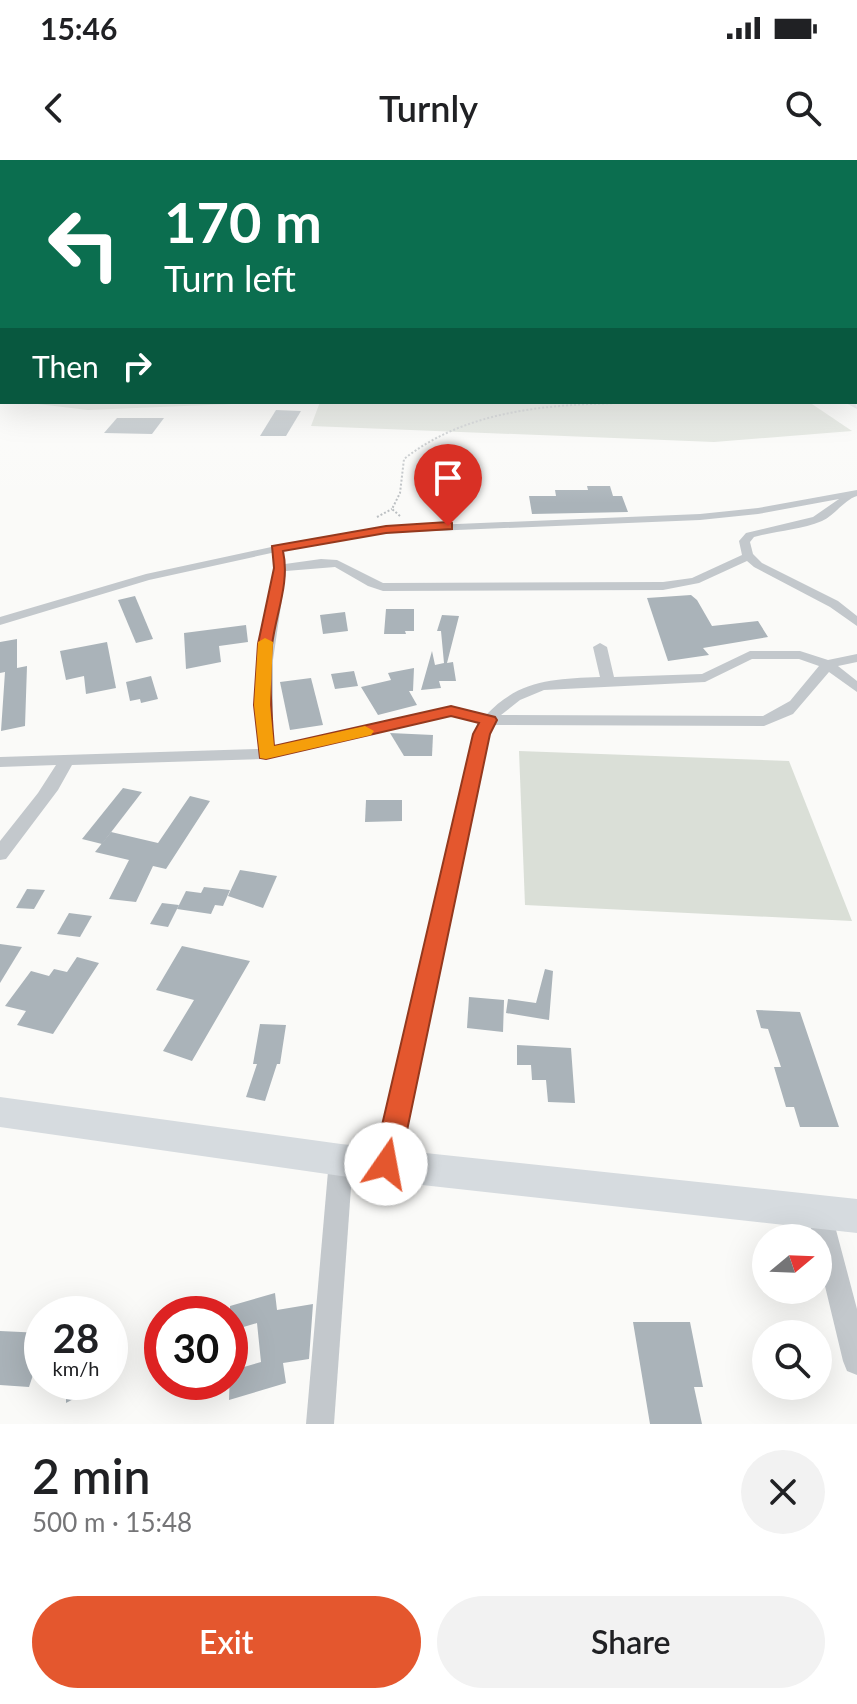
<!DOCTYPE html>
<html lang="en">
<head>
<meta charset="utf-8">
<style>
  :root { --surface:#fff; --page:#f2f2f2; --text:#202124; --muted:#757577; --accent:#e4572e }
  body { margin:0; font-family:Lato,sans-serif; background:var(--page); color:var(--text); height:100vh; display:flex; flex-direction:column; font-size:30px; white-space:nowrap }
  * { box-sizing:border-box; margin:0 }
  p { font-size:26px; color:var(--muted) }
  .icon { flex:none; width:44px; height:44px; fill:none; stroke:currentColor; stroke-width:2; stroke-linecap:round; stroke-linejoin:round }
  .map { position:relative; height:1264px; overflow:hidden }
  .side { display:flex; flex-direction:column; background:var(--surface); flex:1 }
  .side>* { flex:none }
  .hud { position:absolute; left:0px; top:0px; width:858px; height:244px; box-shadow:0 8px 32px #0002; background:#0b6e4f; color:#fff; overflow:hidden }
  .needle { width:52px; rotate:71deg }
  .tools { position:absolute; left:752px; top:1064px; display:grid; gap:16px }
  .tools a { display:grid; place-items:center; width:80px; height:80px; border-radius:50%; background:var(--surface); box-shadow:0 8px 32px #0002; font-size:40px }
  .speed { position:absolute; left:24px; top:1136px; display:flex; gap:16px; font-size:40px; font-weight:700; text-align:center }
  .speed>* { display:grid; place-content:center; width:104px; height:104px; border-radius:50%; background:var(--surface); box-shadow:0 8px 32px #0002; line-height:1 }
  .speed small { font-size:20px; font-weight:400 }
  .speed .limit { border:12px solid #d22; background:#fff; color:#111 }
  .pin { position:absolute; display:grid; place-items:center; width:68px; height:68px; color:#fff; margin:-82px -34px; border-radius:50% 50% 50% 0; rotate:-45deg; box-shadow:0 0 8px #0007 }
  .pin .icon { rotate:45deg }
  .me { position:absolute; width:88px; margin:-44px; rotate:12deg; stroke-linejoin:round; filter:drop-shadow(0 0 6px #0008) }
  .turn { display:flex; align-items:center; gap:28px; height:168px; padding:0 32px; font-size:36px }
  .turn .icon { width:104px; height:104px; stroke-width:2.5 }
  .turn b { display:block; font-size:56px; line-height:68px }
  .then { display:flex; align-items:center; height:76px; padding:0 32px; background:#0003; gap:16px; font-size:30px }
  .round { display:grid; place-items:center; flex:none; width:84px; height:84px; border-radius:42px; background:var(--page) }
  .headline { display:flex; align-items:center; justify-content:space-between; height:136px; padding:0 32px }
  h1 { font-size:48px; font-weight:600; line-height:60px }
  .action { display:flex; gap:16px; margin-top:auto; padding:16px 32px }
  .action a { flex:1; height:92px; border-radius:48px; background:var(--accent); color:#fff; font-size:32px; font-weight:600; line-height:92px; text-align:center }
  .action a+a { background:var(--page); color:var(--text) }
  .status { display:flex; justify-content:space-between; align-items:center; height:56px; padding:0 40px; background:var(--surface); direction:ltr }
  .status svg { height:22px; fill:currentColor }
  header { display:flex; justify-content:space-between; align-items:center; height:104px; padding:0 32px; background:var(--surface); font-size:36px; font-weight:600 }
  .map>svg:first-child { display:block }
</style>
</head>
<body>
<div class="status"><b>15:46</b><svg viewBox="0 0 49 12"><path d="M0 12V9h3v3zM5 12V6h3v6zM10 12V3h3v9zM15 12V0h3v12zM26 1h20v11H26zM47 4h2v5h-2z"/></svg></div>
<header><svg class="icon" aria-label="back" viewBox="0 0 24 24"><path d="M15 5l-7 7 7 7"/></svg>Turnly<svg class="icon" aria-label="search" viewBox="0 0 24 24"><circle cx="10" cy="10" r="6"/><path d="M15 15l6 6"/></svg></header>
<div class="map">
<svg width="857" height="1264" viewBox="0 0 857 1264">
  <rect width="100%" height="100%" fill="#fafaf8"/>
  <!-- green -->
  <g fill="#dadfd7">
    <path d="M21 242H279L88 250Z"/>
    <path d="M320 242H809L852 271 714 282 311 266Z"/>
    <path d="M519 591 789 601 852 761 525 745Z"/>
  </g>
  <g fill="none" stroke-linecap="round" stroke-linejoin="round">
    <!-- river -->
    <rect fill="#bbc7cb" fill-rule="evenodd" x="856" y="189" width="1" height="10"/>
  </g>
  <!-- building -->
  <g fill="#aab3b9">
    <path d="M276 250 301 251 286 276H260Z"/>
    <path d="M117 258H164L152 274 104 273Z"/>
    <path d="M587 326H610L613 336H622L628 352 532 354 529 336H556L555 330H588Z"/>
    <path d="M691 435 697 440 712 466 758 461 768 477 703 488 709 495 668 501 647 438Z"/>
    <path d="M135 436 153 479 136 483 118 440Z"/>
    <path d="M386 449H414V471H405L406 474H384Z"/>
    <path d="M345 452 348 471 323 474 320 455Z"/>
    <path d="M442 455 459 456 447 503 453 502 456 521H439L441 528 421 530 432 491 435 505 444 503 441 471H437Z"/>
    <path d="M246 465 248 482 219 486 221 502 186 509 184 473Z"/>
    <path d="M17 479V508L27 506 25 566 1 571 5 512 0 513V482Z"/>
    <path d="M107 482 116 528 86 534 84 516 66 520 60 491Z"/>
    <path d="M414 508 413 531H409L417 545 378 555 361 527 391 520 388 513Z"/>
    <path d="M354 511 358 526 335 529 331 514Z"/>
    <path d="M151 516 158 539 141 543 140 539 130 541 126 522Z"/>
    <path d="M311 518 323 565 290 570 280 522Z"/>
    <path d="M390 573 433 575 432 596H404Z"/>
    <path d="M123 628 142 632 102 684 82 679Z"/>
    <path d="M190 636 210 641 166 709 153 706 136 742 109 739 129 700 95 692 111 672 158 683Z"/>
    <path d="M366 640H402V661L365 662Z"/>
    <path d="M240 710 277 716 263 748 228 736Z"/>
    <path d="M204 727 230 730 223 746 215 745 211 754 177 749 186 731 201 733Z"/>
    <path d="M27 729 45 730 34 749 16 748Z"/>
    <path d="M162 743 179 745 168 767 150 764Z"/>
    <path d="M69 753 92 756 80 777 57 774Z"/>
    <path d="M0 784 22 787 0 823Z"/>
    <path d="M182 786 250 801 192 901 163 891 194 840 156 830Z"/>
    <path d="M77 797 99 803 53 874 17 865 26 851 5 846 31 811 49 816 54 809 67 812Z"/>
    <path d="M545 809 553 811 549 860 506 853 508 839 536 843Z"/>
    <path d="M469 837 504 840 503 872 467 868Z"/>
    <path d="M756 850 800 852 839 967H800L794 947H786L774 907H781L768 869 761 868Z"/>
    <path d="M260 864 286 865 280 904H277L265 941 246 937 257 904H253Z"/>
    <path d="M517 885 571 888 575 943 548 942 546 920H532L531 905H517Z"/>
    <path d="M275 1133 277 1150 313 1144 309 1199 283 1203 286 1223 229 1240 230 1211 261 1202 257 1163 230 1171V1146Z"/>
    <path d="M633 1162H690L703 1227H694L702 1264H650Z"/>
    <path d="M0 1171 42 1173V1207L40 1215H33L29 1227 0 1225Z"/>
    <path d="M66 1222H89L81 1235 66 1243Z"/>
  </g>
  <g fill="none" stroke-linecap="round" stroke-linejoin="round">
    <!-- path -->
    <g stroke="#bbbfc2" stroke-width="2" stroke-dasharray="2 2" stroke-linecap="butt">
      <path d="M400 356 392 349 400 333 404 299C480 239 586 244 678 242"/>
      <path d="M377 357 392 349"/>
    </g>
    <!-- street -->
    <g fill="#c3c8cc" fill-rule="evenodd">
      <path d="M857 330V336C844 340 835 355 822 361 800 370 776 371 754 377L750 382 753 394 762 403 838 441 857 456V466L830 447 754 407 747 401 699 423 663 430 383 431 368 426 335 407 286 411 273 500V587L451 547 486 555C520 519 554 519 600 517L593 487 600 483 607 487 614 517 702 514 750 491H800L828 500 857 494V502L838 506 857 521V532L829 512 793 554 764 566 494 565 488 574 394 1012 386 1016 378 1012 374 1004 474 574 480 562 451 555 266 599 72 605 58 630 6 699 0 700V681L38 633 56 605 0 607V597L258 589 259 500 275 408 274 396H282L285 404 321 399 337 400 383 423 663 422 692 418 742 395 739 381 746 373 813 357 839 339 758 354 700 360 386 373 276 392 149 420 0 465V457L146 414 276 386 386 367 700 354 758 348ZM752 499H799L819 506 790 541 763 556 501 555 520 540 544 530 705 522Z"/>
      <path d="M341 988 349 992 353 1000 334 1264H306L329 1000 333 992Z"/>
      <path d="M819 1039 828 1042 831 1051 857 1149V1215L847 1211 843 1201 818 1097V1078H813L807 1051 810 1042Z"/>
    </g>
    <!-- secondary -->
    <g fill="#d6dbdf" fill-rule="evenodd">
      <path d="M856 241 857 249 844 242H856Z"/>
      <path d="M0 937 341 984 857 1039V1073L341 1016 0 967Z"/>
    </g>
  </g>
  <!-- sky -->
  <linearGradient id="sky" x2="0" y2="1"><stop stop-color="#96bcdc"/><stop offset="0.48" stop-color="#fdfdfc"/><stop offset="1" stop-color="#fdfdfc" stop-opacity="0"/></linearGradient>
  <rect width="857" height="343" fill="url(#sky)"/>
  <!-- route -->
  <path fill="#e4572e" stroke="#94391e" stroke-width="2" d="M448 362 452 363V369L386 373 283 391C290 423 276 453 272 485 269 518 271 552 274 586L451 546 495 557 497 560 490 574 400 1004 396 1014 386 1018 377 1014 373 1004 473 574 479 563 451 556 266 599 260 598 254 545 258 484 274 408 272 386 386 366Z"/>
  <!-- slow -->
  <path fill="#f59e0b" d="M265 478 273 482 270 545 274 586 365 566 374 571 371 575 266 599 260 598 254 545 258 482Z"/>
</svg>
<div class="tools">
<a><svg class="needle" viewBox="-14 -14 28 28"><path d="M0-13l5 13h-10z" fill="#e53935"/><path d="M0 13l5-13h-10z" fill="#757577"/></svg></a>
<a><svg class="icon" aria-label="search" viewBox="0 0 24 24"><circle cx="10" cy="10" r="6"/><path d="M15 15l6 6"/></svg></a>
</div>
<div class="speed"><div>28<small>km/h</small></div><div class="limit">30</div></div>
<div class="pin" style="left:448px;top:366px;background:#d93025"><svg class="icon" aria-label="arrive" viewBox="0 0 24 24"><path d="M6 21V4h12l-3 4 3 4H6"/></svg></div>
<svg class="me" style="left:386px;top:1004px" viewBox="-20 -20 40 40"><circle r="19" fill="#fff"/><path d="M0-13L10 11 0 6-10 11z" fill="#e4572e"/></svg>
<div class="hud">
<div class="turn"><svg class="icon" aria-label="left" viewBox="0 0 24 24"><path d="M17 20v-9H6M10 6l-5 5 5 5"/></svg><div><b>170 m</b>Turn left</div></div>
<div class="then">Then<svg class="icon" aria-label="right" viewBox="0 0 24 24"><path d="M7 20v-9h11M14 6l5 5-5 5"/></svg></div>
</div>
</div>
<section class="side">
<div class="headline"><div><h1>2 min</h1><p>500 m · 15:48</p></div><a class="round"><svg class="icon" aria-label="close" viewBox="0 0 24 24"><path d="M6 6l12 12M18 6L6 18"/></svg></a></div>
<div class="action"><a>Exit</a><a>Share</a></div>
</section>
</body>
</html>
